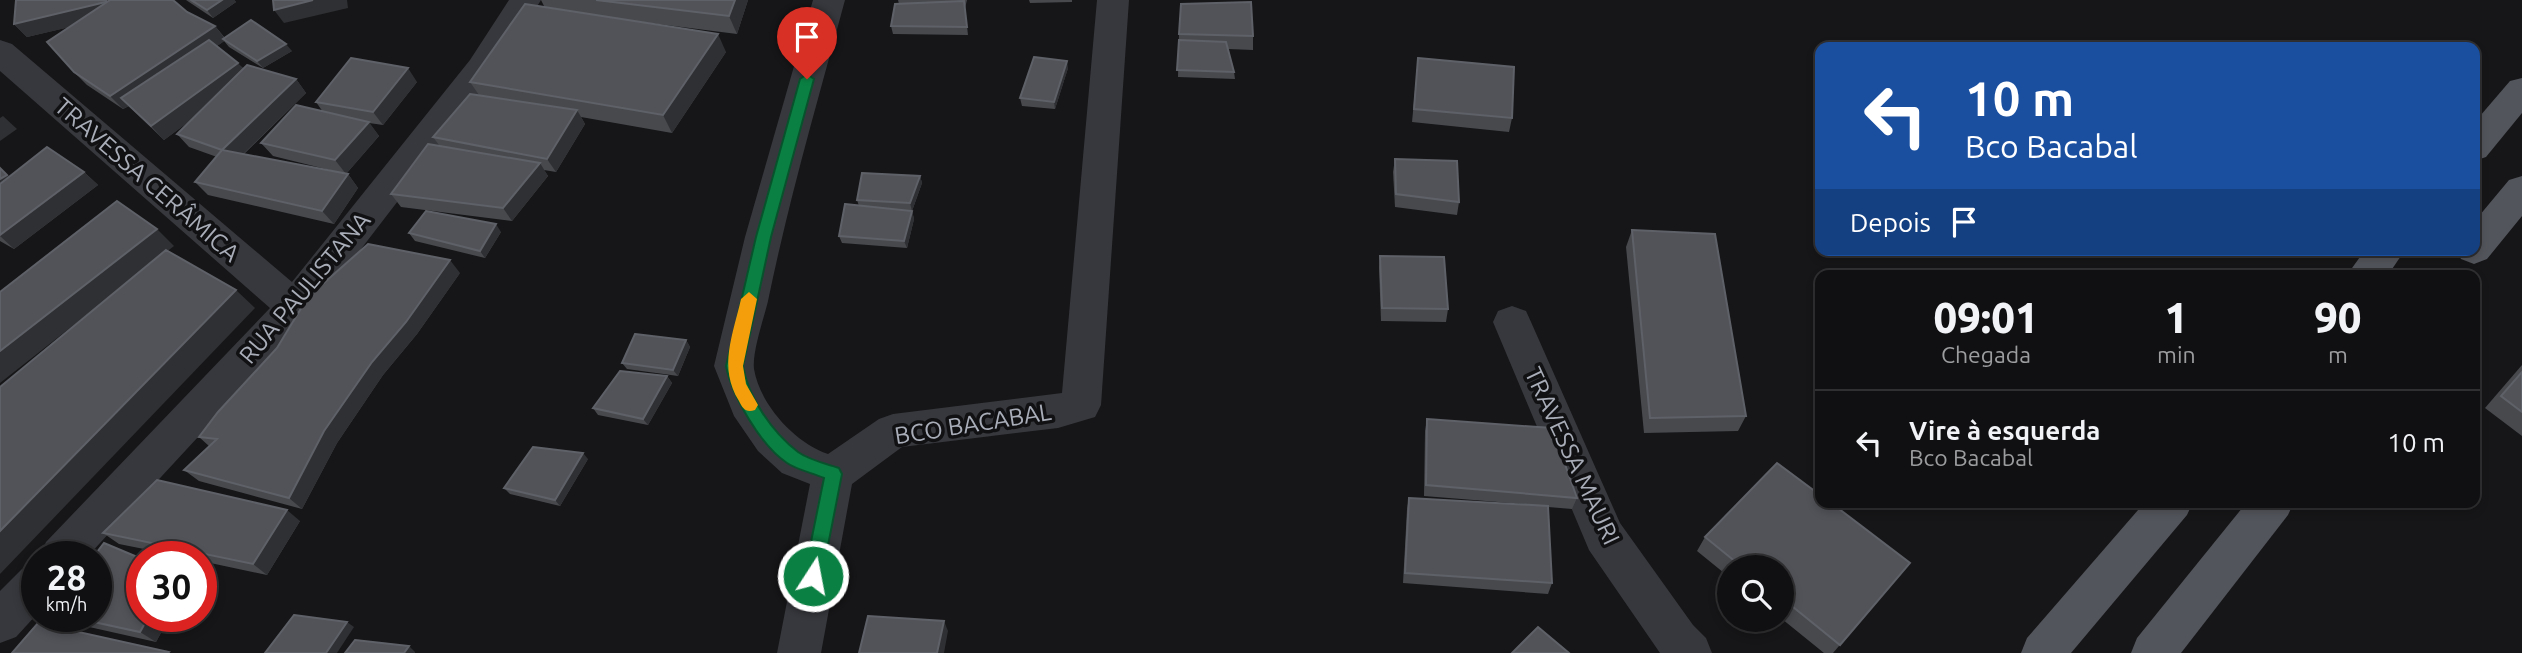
<!DOCTYPE html>
<html lang="pt">
<head>
<meta charset="utf-8">
<style>
  :root { --surface:#101012; --page:#1e1e20; --text:#f1f3f6; --muted:#9c9d9f; --line:#303032 }
  body { margin:0; font-family:Ubuntu,sans-serif; background:var(--page); color:var(--text); height:100vh; display:flex; flex-direction:column; font-size:26px; white-space:nowrap }
  * { box-sizing:border-box; margin:0 }
  p { font-size:23px; color:var(--muted) }
  .icon { flex:none; width:38px; height:38px; fill:none; stroke:currentColor; stroke-width:2; stroke-linecap:round; stroke-linejoin:round }
  .map { position:relative; flex:1; overflow:hidden }
  .sheet { position:absolute; left:1815px; top:270px; width:665px; height:238px; display:flex; flex-direction:column; background:var(--surface); border-radius:14px; box-shadow:0 4px 10px #0003,0 0 0 2px var(--line) }
  .sheet>* { flex:none }
  .guide { position:absolute; left:1815px; top:42px; width:665px; height:214px; border-radius:14px; box-shadow:0 4px 10px #0003,0 0 0 2px var(--line); background:#1a4fa0; color:#fff; overflow:hidden }
  .tools { position:absolute; left:1717px; top:555px; display:grid; gap:14px }
  .tools a { display:grid; place-items:center; width:77px; height:77px; border-radius:50%; background:var(--surface); box-shadow:0 4px 10px #0003,0 0 0 2px var(--line); font-size:35px }
  .speed { position:absolute; left:21px; top:541px; display:flex; gap:14px; font-size:35px; font-weight:700; text-align:center }
  .speed>* { display:grid; place-content:center; width:91px; height:91px; border-radius:50%; background:var(--surface); box-shadow:0 4px 10px #0003,0 0 0 2px var(--line); line-height:1 }
  .speed small { font-size:18px; font-weight:400 }
  .speed .limit { border:10px solid #d22; background:#fff; color:#111 }
  .pin { position:absolute; display:grid; place-items:center; width:60px; height:60px; color:#fff; margin:-72px -30px; border-radius:50% 50% 50% 0; rotate:-45deg; box-shadow:0 0 7px #0007 }
  .pin .icon { rotate:45deg }
  .me { position:absolute; width:77px; margin:-38px; rotate:11deg; stroke-linejoin:round; filter:drop-shadow(0 0 5px #0008) }
  .turn { display:flex; align-items:center; gap:24px; height:147px; padding:0 35px; font-size:32px }
  .turn .icon { width:91px; height:91px; stroke-width:2.5 }
  .turn b { display:block; font-size:49px; line-height:60px }
  .then { display:flex; align-items:center; height:66px; padding:0 35px; background:#0003; gap:14px; font-size:26px }
  .eta { display:flex; justify-content:space-evenly; align-items:center; height:119px; text-align:center }
  .eta b { font-size:42px; font-weight:800; line-height:49px }
  ul { padding:0; list-style:none }
  li { display:flex; align-items:center; gap:21px; height:105px; padding:0 35px; border-top:2px solid var(--line) }
  li div { flex:1 }
  li b { display:block; font-size:26px }
  li em { font-style:normal }
  .map>svg:first-child { display:block }
</style>
</head>
<body>
<div class="map">
<svg width="2522" height="653" viewBox="0 0 2522 653">
  <rect width="100%" height="100%" fill="#161618"/>
  <g fill="none" stroke-linecap="round" stroke-linejoin="round">
    <!-- minor -->
    <g fill="#37383d" fill-rule="evenodd">
      <path d="M509 0H541L494 76 308 318 88 556H40L46 542 270 308 0 71V40L12 44 292 282 470 60Z"/>
      <path d="M813 0H845C818 100 789 199 768 301 764 318 752 352 754 369 760 405 795 443 828 454L879 419 893 414 1062 393 1097 0H1129L1101 405 1095 417 1058 428 902 447 852 484 821 653H777L810 484 782 473 758 451 734 416 714 366 745 237Z"/>
      <path d="M1512 306 1526 311 1531 322 1620 523 1693 625 1706 638 1712 653H1660L1589 550 1493 322 1498 311Z"/>
      <path d="M37 563V614L16 637 0 643V591L22 569Z"/>
    </g>
    <!-- major -->
    <g fill="#53555c" fill-rule="evenodd">
      <path d="M2522 78V113L2486 157 2474 161V123L2510 81Z"/>
      <path d="M2522 176V216L2487 259 2474 264 2461 259 2456 250H2474V222L2509 180Z"/>
      <path d="M2365 250H2405L2388 275H2347Z"/>
      <path d="M2145 502H2193L2187 515 2071 653H2021L2027 638Z"/>
      <path d="M2247 502H2294L2288 515 2181 653H2131L2137 638Z"/>
    </g>
  </g>
  <!-- wall -->
  <g fill="#47494d">
    <path d="M186 0H234L236 2 213 18Z"/>
    <path d="M541 0H748L737 34 642 22 726 52 672 133 581 117 585 124 556 172 544 170 548 176 512 221 401 207 391 194 439 145 433 137 479 95 470 82 545 8Z"/>
    <path d="M898 0H967L965 8 968 35 893 34 891 26 899 4Z"/>
    <path d="M1029 0H1072V2L1030 3Z"/>
    <path d="M187 12 215 26 225 38 292 51 263 68 229 47 224 41 217 46 243 68 296 79 306 93 244 154 348 174 358 188 334 224 208 195 195 182 217 157 189 147 177 134 192 119 164 140 129 106 123 109 87 85 74 72 69 27 27 37 14 24Z"/>
    <path d="M1179 34 1253 36V50L1228 49 1234 72 1235 79 1178 77Z"/>
    <path d="M1418 58 1512 118 1509 132 1412 122Z"/>
    <path d="M1068 68 1055 109 1022 106 1020 98Z"/>
    <path d="M417 82 383 125 369 123 379 136 346 174 273 156 261 143 323 112 316 102Z"/>
    <path d="M1395 159 1459 202 1457 215 1395 207 1393 172Z"/>
    <path d="M0 168 9 177 84 172 98 185 14 249 0 241Z"/>
    <path d="M920 176 922 183 912 211 893 209 912 211 914 219 907 248 842 243 839 236 859 206 857 200Z"/>
    <path d="M1632 230 1746 416 1738 431 1644 433 1626 247Z"/>
    <path d="M501 232 485 258 415 241 409 233Z"/>
    <path d="M1380 256 1448 309 1446 322 1381 321 1379 268Z"/>
    <path d="M460 273 417 334 383 375 337 443 302 509 199 481 184 470 209 446 199 437Z"/>
    <path d="M686 340 690 347 678 376 627 369 622 363Z"/>
    <path d="M2522 365V436L2485 408Z"/>
    <path d="M667 376 672 383 648 425 598 415 593 408Z"/>
    <path d="M1427 419 1577 498 1572 509 1548 507 1552 583 1548 594 1403 583 1407 509 1409 498 1547 506 1424 496 1425 431Z"/>
    <path d="M588 459 560 506 510 494 504 488Z"/>
    <path d="M300 521 267 575 201 561V556H179L119 544 103 533Z"/>
    <path d="M1705 537 1910 563 1833 653H1824L1782 619V567H1729V577L1697 551Z"/>
    <path d="M56 616H170L156 642 67 622Z"/>
  </g>
  <!-- shaded-wall -->
  <g fill="#2f3033">
    <path d="M106 0H116L118 16 27 37 14 24Z"/>
    <path d="M222 0H234L236 2 213 18 207 10Z"/>
    <path d="M313 0H347L348 8 284 23 274 10Z"/>
    <path d="M735 0H748L737 34 729 16Z"/>
    <path d="M215 26 226 40 129 105 121 98 129 106 123 109 110 96Z"/>
    <path d="M718 34 726 52 672 133 663 115Z"/>
    <path d="M286 44 292 51 263 68 257 61Z"/>
    <path d="M1067 61 1068 68 1055 109 1054 102Z"/>
    <path d="M238 63 250 77 164 140 151 126Z"/>
    <path d="M408 68 417 82 383 125 373 112Z"/>
    <path d="M296 79 306 93 234 163 222 150Z"/>
    <path d="M577 110 585 124 556 172 547 159Z"/>
    <path d="M3 116 17 129 0 141V118Z"/>
    <path d="M369 122 379 136 346 174 335 160Z"/>
    <path d="M540 163 548 176 512 221 503 208Z"/>
    <path d="M0 168 15 182 0 191Z"/>
    <path d="M84 172 98 185 14 249 0 236V235Z"/>
    <path d="M348 174 358 188 334 224 322 211Z"/>
    <path d="M920 176 922 183 912 211 910 203Z"/>
    <path d="M912 211 914 219 907 248 904 241Z"/>
    <path d="M496 224 501 232 485 258 480 251Z"/>
    <path d="M157 229 174 246 0 383V351Z"/>
    <path d="M450 260 460 273 417 334 383 375 337 443 302 509 289 498 324 431 372 362Z"/>
    <path d="M236 290 255 308 0 574V531Z"/>
    <path d="M686 340 690 347 678 376 673 370Z"/>
    <path d="M667 376 672 383 648 425 643 419Z"/>
    <path d="M583 453 588 459 560 506 555 500Z"/>
    <path d="M287 510 300 521 267 575 253 564Z"/>
    <path d="M149 616H170L156 642 140 632Z"/>
    <path d="M944 621 948 631 944 653H937Z"/>
    <path d="M347 622 354 627 337 653H326Z"/>
    <path d="M409 646 415 652V653H404Z"/>
  </g>
  <!-- building -->
  <g fill="#525359" stroke="#5f6168" stroke-width="2">
    <path d="M16 0H106V2L14 24Z"/>
    <path d="M110 0H173L187 12 215 26 110 96 74 72 47 42Z"/>
    <path d="M191 0H222L207 10Z"/>
    <path d="M273 0H313L274 10Z"/>
    <path d="M596 0H735L729 16Z"/>
    <path d="M964 1 967 27 891 26 895 4Z"/>
    <path d="M1251 2 1253 36 1179 34 1181 4Z"/>
    <path d="M525 4 718 34 663 115 470 82Z"/>
    <path d="M251 20 286 44 257 61 223 39Z"/>
    <path d="M209 40 238 63 151 126 121 98Z"/>
    <path d="M1179 40 1226 42 1234 72 1177 70Z"/>
    <path d="M1034 57 1067 61 1054 102 1020 98Z"/>
    <path d="M351 58 408 68 373 112 316 102Z"/>
    <path d="M1418 58 1514 67 1512 118 1414 109Z"/>
    <path d="M247 65 296 79 222 150 348 174 322 211 195 182 222 150 177 134Z"/>
    <path d="M470 94 577 110 547 159 433 137Z"/>
    <path d="M296 105 369 122 335 160 261 143Z"/>
    <path d="M428 144 540 163 503 208 391 194Z"/>
    <path d="M47 147 84 172 0 235V184Z"/>
    <path d="M1395 159 1457 161 1459 202 1396 194Z"/>
    <path d="M0 168 7 175 0 179Z"/>
    <path d="M862 173 920 176 910 203 857 200Z"/>
    <path d="M117 201 157 229 0 351V292Z"/>
    <path d="M845 204 912 211 904 241 839 236Z"/>
    <path d="M426 211 496 224 480 251 409 233Z"/>
    <path d="M1632 230 1715 234 1746 416 1650 418Z"/>
    <path d="M368 244 450 260 406 322 372 362 324 431 289 498 184 470 217 439 199 437 218 412 277 348 308 297Z"/>
    <path d="M166 250 236 290 0 531V387Z"/>
    <path d="M1380 256 1444 257 1448 309 1382 308Z"/>
    <path d="M635 334 686 340 673 370 622 363Z"/>
    <path d="M620 371 667 376 643 419 593 408Z"/>
    <path d="M2522 372V412L2501 396Z"/>
    <path d="M1427 419 1552 428 1577 498 1426 485Z"/>
    <path d="M533 447 583 453 555 500 504 488Z"/>
    <path d="M1777 463 1820 495V502H1830L1910 563 1840 645 1782 598V567H1742L1705 537Z"/>
    <path d="M157 480 287 510 253 564 103 533Z"/>
    <path d="M1409 498 1548 506 1552 583 1405 573Z"/>
    <path d="M104 543 142 559V616H149L140 632 66 616H96V556H94Z"/>
    <path d="M294 615 347 622 326 653H265Z"/>
    <path d="M868 616 944 621 937 653H859Z"/>
    <path d="M38 623 169 652 168 653H12Z"/>
    <path d="M1538 627 1569 653H1512Z"/>
    <path d="M355 640 409 646 404 653H345Z"/>
  </g>
  <!-- route -->
  <path fill="#0b8043" stroke="#07532c" stroke-width="2" d="M807 74 814 79 771 237 743 366C748 397 772 432 798 452 809 460 827 464 839 468L842 474 822 576 820 582 813 584 807 582 804 576 824 478C813 473 797 470 787 463 761 446 732 396 726 366L756 237 800 79Z"/>
  <!-- slow -->
  <path fill="#f59e0b" d="M749 292 757 299 743 366 746 384 758 405 755 410C746 413 743 409 739 401 718 367 733 335 741 299Z"/>
  <g text-anchor="middle" stroke-width="7" stroke-linejoin="round" paint-order="stroke">
    <!-- street labels -->
    <g font-size="24" fill="#a8adb8" stroke="#111113">
      <text transform="translate(147 180) rotate(41)" y="8">TRAVESSA CERÂMICA</text>
      <text transform="translate(305 288) rotate(-50)" y="8">RUA PAULISTANA</text>
      <text transform="translate(973 424) rotate(-9)" y="8">BCO BACABAL</text>
      <text transform="translate(1572 456) rotate(65)" y="8">TRAVESSA MAURI</text>
    </g>
  </g>
</svg>
<div class="tools">
<a><svg class="icon" aria-label="search" viewBox="0 0 24 24"><circle cx="10" cy="10" r="6"/><path d="M15 15l6 6"/></svg></a>
</div>
<div class="speed"><div>28<small>km/h</small></div><div class="limit">30</div></div>
<div class="pin" style="left:807px;top:79px;background:#d93025"><svg class="icon" aria-label="arrive" viewBox="0 0 24 24"><path d="M6 21V4h12l-3 4 3 4H6"/></svg></div>
<svg class="me" style="left:813px;top:576px" viewBox="-20 -20 40 40"><circle r="17" fill="#0b8043" stroke="#fff" stroke-width="3"/><path d="M0-11L8 9 0 5-8 9z" fill="#fff"/></svg>
<div class="guide">
<div class="turn"><svg class="icon" aria-label="left" viewBox="0 0 24 24"><path d="M17 20v-9H6M10 6l-5 5 5 5"/></svg><div><b>10 m</b>Bco Bacabal</div></div>
<div class="then">Depois<svg class="icon" aria-label="arrive" viewBox="0 0 24 24"><path d="M6 21V4h12l-3 4 3 4H6"/></svg></div>
</div>
<section class="sheet">
<div class="eta">
<div><b>09:01</b><p>Chegada</p></div>
<div><b>1</b><p>min</p></div>
<div><b>90</b><p>m</p></div>
</div>
<ul>
<li><svg class="icon" aria-label="left" viewBox="0 0 24 24"><path d="M17 20v-9H6M10 6l-5 5 5 5"/></svg><div><b>Vire à esquerda</b><p>Bco Bacabal</p></div><em>10 m</em></li>
</ul>
</section>
</div>
</body>
</html>
